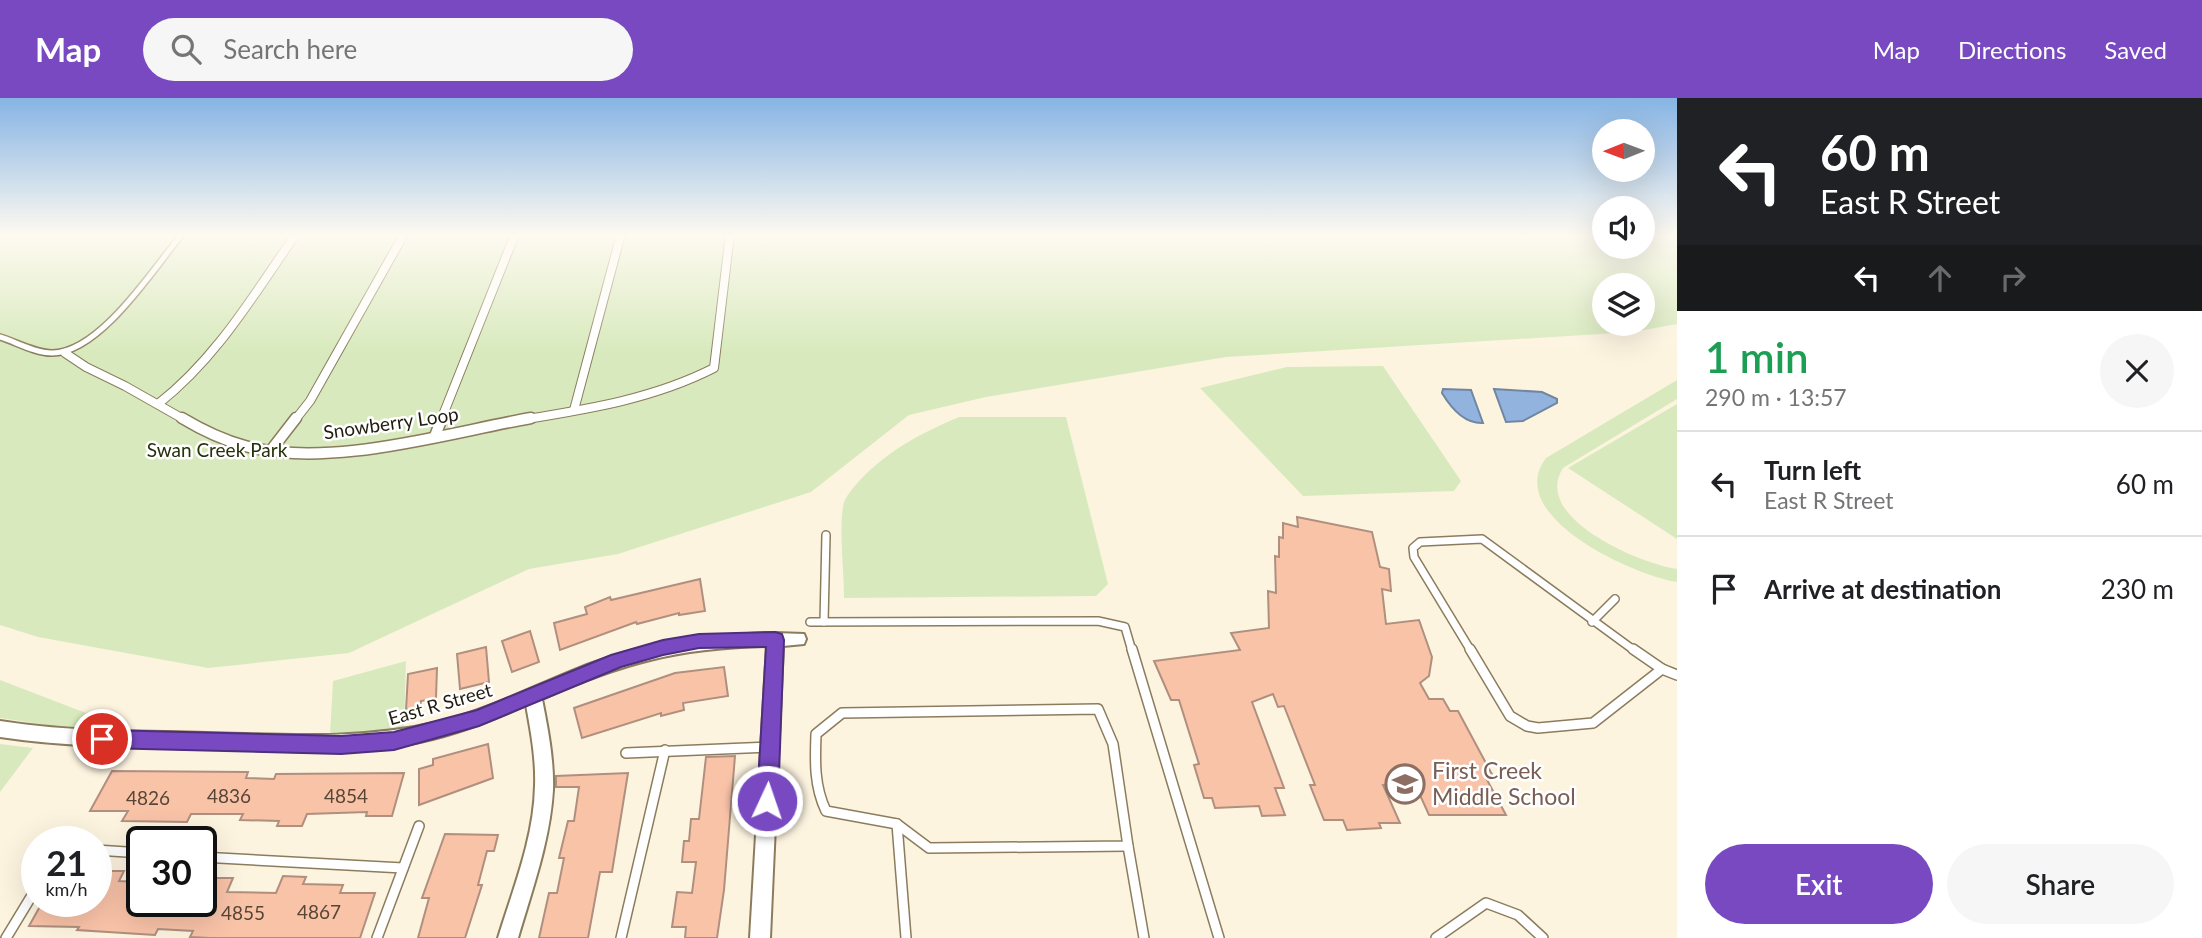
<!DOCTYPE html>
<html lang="en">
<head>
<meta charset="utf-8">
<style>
  :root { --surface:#fff; --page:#f6f6f6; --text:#202124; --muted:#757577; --line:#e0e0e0; --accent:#7849c1 }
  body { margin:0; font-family:Lato,sans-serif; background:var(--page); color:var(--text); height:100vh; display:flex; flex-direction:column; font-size:26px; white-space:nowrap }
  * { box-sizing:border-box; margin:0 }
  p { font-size:23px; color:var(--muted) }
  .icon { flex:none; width:38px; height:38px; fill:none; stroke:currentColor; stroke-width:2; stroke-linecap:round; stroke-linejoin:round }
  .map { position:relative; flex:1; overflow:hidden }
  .drawer { display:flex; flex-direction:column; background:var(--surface); width:525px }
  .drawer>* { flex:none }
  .hud { background:#202124; color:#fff; overflow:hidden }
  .needle { width:46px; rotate:269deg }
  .controls { position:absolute; left:1592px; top:21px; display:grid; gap:14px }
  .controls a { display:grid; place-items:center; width:63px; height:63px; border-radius:50%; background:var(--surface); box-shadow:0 7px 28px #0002; font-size:35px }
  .speed { position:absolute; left:21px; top:728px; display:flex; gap:14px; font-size:35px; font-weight:700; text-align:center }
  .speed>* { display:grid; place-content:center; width:91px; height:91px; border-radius:50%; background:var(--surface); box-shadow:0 7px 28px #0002; line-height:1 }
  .speed small { font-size:18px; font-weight:400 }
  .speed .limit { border:4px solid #111; border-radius:10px; background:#fff; color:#111 }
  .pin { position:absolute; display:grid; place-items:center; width:60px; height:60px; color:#fff; margin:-30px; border:4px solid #fff; border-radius:50%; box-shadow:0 2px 7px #0007 }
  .me { position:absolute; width:77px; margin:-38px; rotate:3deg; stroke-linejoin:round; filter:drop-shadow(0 0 5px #0008) }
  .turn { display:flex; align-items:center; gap:24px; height:147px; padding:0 28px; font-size:32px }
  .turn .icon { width:91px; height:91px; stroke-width:2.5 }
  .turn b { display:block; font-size:49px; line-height:60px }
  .lanes { display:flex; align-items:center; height:66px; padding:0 28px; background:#0003; justify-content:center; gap:35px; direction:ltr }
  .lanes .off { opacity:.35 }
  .round { display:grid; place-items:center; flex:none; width:74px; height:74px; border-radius:37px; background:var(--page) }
  .head { display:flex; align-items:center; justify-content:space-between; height:119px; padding:0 28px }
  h1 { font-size:42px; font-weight:600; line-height:52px; color:#1e9e55 }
  .primary-button { display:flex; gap:14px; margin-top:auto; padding:14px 28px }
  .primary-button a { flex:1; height:80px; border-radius:42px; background:var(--accent); color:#fff; font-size:28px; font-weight:600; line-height:80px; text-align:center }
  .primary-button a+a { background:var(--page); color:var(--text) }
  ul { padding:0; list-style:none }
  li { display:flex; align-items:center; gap:21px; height:105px; padding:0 28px; border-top:2px solid var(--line) }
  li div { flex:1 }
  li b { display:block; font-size:26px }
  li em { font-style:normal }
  header { display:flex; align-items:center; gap:42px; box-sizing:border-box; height:98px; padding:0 35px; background:var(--accent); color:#fff }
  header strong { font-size:33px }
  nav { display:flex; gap:38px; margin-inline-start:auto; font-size:24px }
  .search { width:490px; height:63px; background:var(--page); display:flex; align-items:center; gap:18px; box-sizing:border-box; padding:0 24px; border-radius:38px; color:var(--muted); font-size:26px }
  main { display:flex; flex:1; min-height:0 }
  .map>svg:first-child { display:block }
</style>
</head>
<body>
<header>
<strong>Map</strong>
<div class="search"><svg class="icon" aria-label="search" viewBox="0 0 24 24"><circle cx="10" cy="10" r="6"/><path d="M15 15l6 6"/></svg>Search here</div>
<nav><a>Map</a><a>Directions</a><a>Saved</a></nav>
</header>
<main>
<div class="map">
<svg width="1677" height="840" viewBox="0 0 1677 840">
  <rect width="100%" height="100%" fill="#fdf4e0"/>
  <!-- green -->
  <g fill="#d8eabd" fill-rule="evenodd">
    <path d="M0 136H1605V149H1643V136H1677V226L1633 234 1226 259 986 299 909 317 811 394 618 456 529 471 349 555 208 570 38 539 0 527ZM1605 187H1643V226H1605Z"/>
    <path d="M1383 268 1461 383 1454 393 1303 398 1200 290 1287 269Z"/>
    <path d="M1677 282V301L1563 370C1531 420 1641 466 1677 471V484C1635 478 1502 418 1546 360Z"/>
    <path d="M1677 306V441L1568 370Z"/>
    <path d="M959 319H1066L1108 486 1096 498 844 500C844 473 839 434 843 409 844 399 854 389 860 382 889 352 921 335 959 319Z"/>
    <path d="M406 563 404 630 330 636 333 583Z"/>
    <path d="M0 582 112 625 109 630 54 628 0 620Z"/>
    <path d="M0 646 33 650 0 694Z"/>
  </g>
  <!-- water -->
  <g fill="#93b3df" stroke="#7186a1" stroke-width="2">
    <path d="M1443 291 1471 292 1483 325C1464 326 1451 310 1442 295Z"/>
    <path d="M1494 291 1542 294 1557 301V305L1523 323 1506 324Z"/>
  </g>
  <!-- building -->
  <g fill="#f9c3a8" stroke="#b08f7f" stroke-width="2">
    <path d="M1297 419 1372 434 1380 469 1389 471 1391 493 1382 491 1386 526 1419 522 1432 559 1429 578 1420 585 1429 601H1443L1450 613H1458L1494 680H1486L1506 717H1429L1415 686 1383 687 1400 725H1379L1381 730 1347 732 1343 722H1324L1310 687H1315L1284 608 1278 609 1273 596 1252 604 1284 690H1275L1285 717 1262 718 1259 708 1215 710 1212 700H1204L1194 667 1199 666 1179 602H1171L1154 563 1240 552 1231 535 1269 530 1268 493 1276 495 1275 458 1279 459V439L1283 440V425L1298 429Z"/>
    <path d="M700 481 705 513 679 517V515L637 526 636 524 560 552 554 525 587 516 585 509 610 499 611 502Z"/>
    <path d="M530 533 539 564 512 574 502 543Z"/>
    <path d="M486 549 489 584 460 591 457 556Z"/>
    <path d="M724 569 728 598 683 605 684 612 661 618V615L582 640 574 610 675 575Z"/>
    <path d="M437 570 436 600 421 603 420 609 406 612 408 576Z"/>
    <path d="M488 646 493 680 419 707V671L433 667V661Z"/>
    <path d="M735 658 724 792 717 840H685L686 829H672L677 794 692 795 696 764H682L684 743H689L691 721H699L706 659Z"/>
    <path d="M112 673 248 674 246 680 274 681 276 676 404 675 392 718H366L367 714 307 716 302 728H277L279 723 240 722 243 716H191L187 724 122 723 128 713H90Z"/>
    <path d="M628 675 612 774H600L588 840H539L549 795H557L564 760H559L568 723H574L579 689H556V678Z"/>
    <path d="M445 736 498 737 494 753H487L478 787H482L465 840H418L429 800H422Z"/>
    <path d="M96 773H124L119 783 142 784V803H201V790L206 780H233L227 794 276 795 283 778 306 779 303 786 343 787 340 795H375L360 840H210L190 839 193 833 158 831 155 837 77 832 79 829 29 828 43 803H96Z"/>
  </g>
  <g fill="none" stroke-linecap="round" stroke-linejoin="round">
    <!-- service-far2 casing -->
    <g stroke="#8b7c5e" stroke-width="8">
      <path id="service-far2" d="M0 239C16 244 35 255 52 255 100 255 154 170 182 136"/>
    </g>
    <!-- service-far1 casing -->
    <g stroke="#8b7c5e" stroke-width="10">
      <g id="service-far1">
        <path d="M810 524 1098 523 1125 529 1132 553"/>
        <path d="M824 524 826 437"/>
        <path d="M1592 524 1615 501"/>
        <path d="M1471 553 1414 459 1413 450 1420 444 1482 441 1635 553"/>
      </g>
    </g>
    <!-- service casing -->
    <g stroke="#8b7c5e" stroke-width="12">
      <g id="service">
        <path d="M1132 551 1219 840"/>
        <path d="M1470 551 1510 618 1527 628 1538 630 1593 625 1662 571 1633 551"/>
        <path d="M1662 571 1677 577"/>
        <path d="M1098 611 1113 646 1128 748 929 750 897 726 826 713C814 688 815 663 816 636L842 615Z"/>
        <path d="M626 655 768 649"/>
        <path d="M897 726 906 840"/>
        <path d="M1128 748 1144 840"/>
        <path d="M96 752 142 755"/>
        <path d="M201 759 403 770"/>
        <path d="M6 840 37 789"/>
        <path d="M377 840 419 728"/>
        <path d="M621 840 665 652"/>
        <path d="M1436 840 1486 805 1518 817 1543 840"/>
      </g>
    </g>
    <!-- pedestrian-far1 casing -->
    <g stroke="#8b7c5e" stroke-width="10">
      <g id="pedestrian-far1">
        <path d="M65 255 86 269 125 288 185 322"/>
        <path d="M158 306C217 260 254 196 296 136"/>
        <path d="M574 312 621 136"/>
        <path d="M295 322 310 303 404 136"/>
        <path d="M441 322 515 136"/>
        <path d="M521 322C588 311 653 301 714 270L730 136"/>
      </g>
    </g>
    <!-- pedestrian casing -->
    <g stroke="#8b7c5e" stroke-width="13">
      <g id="pedestrian">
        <path d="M182 320C202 332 223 342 245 348 329 371 446 335 531 320"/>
        <path d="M435 338 442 320"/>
        <path d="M272 351 296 320"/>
      </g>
    </g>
    <!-- minor casing -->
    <g stroke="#8b7c5e" stroke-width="4">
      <path id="minor" d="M775 535 804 536 806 541 804 546 783 548 770 840H750L767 548C678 550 622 565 542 601 548 631 554 662 553 692 550 743 532 792 518 840H498C513 791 534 740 535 688 536 661 531 634 526 607 489 624 450 639 410 646 339 658 268 652 197 650 131 649 65 649 0 639V623C69 634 137 633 206 635 285 637 362 642 439 624 492 611 541 584 592 565 652 543 712 536 775 535Z"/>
    </g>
    <!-- service-far2 -->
    <use href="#service-far2" stroke="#fff" stroke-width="5"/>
    <!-- service-far1 -->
    <use href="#service-far1" stroke="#fff" stroke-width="7"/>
    <!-- service -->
    <use href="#service" stroke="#fff" stroke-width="9"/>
    <!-- pedestrian-far1 -->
    <use href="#pedestrian-far1" stroke="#fff" stroke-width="8"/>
    <!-- pedestrian -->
    <use href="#pedestrian" stroke="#fff" stroke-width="10"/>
    <!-- minor -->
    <use href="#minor" fill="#fff" fill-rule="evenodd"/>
  </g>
  <!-- sky -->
  <linearGradient id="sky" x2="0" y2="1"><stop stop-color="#86b4e4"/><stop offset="0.54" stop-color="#fefaf1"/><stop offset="1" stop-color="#fefaf1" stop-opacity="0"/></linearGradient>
  <rect width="1677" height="254" fill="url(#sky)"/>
  <!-- route -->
  <path fill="#7849c1" stroke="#4e2f7d" stroke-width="2" d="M775 534 782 536 784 542 778 703 775 710 767 713 760 710 757 703 766 549 699 550 663 557 621 569 479 628 394 652 341 656 102 650 95 647 92 641 95 635 102 632 341 638 394 634 477 612 611 557 663 542 699 536Z"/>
  <!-- icons -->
  <defs>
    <g id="school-ring" transform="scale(2.0125)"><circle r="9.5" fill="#fff" stroke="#8d6e63" stroke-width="1.5"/><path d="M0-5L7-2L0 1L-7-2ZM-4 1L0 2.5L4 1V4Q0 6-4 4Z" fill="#8d6e63"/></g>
  </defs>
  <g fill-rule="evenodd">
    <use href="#school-ring" x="1405" y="686"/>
  </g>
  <g text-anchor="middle" stroke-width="5" stroke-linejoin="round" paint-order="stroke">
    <!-- street labels -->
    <g font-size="19" fill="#211c10" stroke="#fff">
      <text transform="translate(391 325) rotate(-8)" y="7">Snowberry Loop</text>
      <text transform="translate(440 606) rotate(-16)" y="7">East R Street</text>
    </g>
    <!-- park labels -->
    <g font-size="19" fill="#25310b" stroke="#fff">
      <text x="217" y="359">Swan Creek Park</text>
    </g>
    <!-- near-number labels -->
    <g font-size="19" fill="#574636">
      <text x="229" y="705">4836</text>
      <text x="346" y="705">4854</text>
      <text x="148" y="707">4826</text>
      <text x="319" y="821">4867</text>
      <text x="243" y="822">4855</text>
    </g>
    <!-- near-education labels -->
    <g font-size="23" fill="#785e54" stroke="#fff" text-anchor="start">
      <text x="1432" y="681">First Creek<tspan x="1432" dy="26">Middle School</tspan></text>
    </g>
  </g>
</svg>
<div class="controls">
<a><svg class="needle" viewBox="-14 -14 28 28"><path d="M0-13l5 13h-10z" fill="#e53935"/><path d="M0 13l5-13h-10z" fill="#757577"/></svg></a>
<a><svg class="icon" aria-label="sound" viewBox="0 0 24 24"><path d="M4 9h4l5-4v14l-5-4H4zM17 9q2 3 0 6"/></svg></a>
<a><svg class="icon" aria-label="layers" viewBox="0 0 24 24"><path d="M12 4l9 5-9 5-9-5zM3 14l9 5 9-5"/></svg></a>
</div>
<div class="speed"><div>21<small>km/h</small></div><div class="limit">30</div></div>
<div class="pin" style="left:102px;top:641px;background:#d93025"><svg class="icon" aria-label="arrive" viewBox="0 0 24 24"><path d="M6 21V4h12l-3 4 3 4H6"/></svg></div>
<svg class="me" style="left:767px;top:703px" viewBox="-20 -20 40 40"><circle r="17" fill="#7849c1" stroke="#fff" stroke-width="3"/><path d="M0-11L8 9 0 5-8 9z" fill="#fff"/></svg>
</div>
<section class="drawer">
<div class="hud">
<div class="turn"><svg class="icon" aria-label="left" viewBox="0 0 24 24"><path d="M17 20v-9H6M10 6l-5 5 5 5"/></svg><div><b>60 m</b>East R Street</div></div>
<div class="lanes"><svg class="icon" aria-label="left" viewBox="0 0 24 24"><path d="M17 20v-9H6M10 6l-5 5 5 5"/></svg><svg class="icon off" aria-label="ahead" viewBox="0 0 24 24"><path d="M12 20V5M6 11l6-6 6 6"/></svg><svg class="icon off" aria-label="right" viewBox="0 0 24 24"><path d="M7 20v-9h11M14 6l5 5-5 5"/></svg></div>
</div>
<div class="head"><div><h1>1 min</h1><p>290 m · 13:57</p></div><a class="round"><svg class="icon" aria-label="close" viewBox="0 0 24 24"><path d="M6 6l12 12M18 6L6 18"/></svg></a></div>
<ul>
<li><svg class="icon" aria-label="left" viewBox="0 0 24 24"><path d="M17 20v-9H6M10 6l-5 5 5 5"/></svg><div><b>Turn left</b><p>East R Street</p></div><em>60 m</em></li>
<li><svg class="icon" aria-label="arrive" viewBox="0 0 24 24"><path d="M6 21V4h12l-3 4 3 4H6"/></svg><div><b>Arrive at destination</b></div><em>230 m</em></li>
</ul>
<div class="primary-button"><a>Exit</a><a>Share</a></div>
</section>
</main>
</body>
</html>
